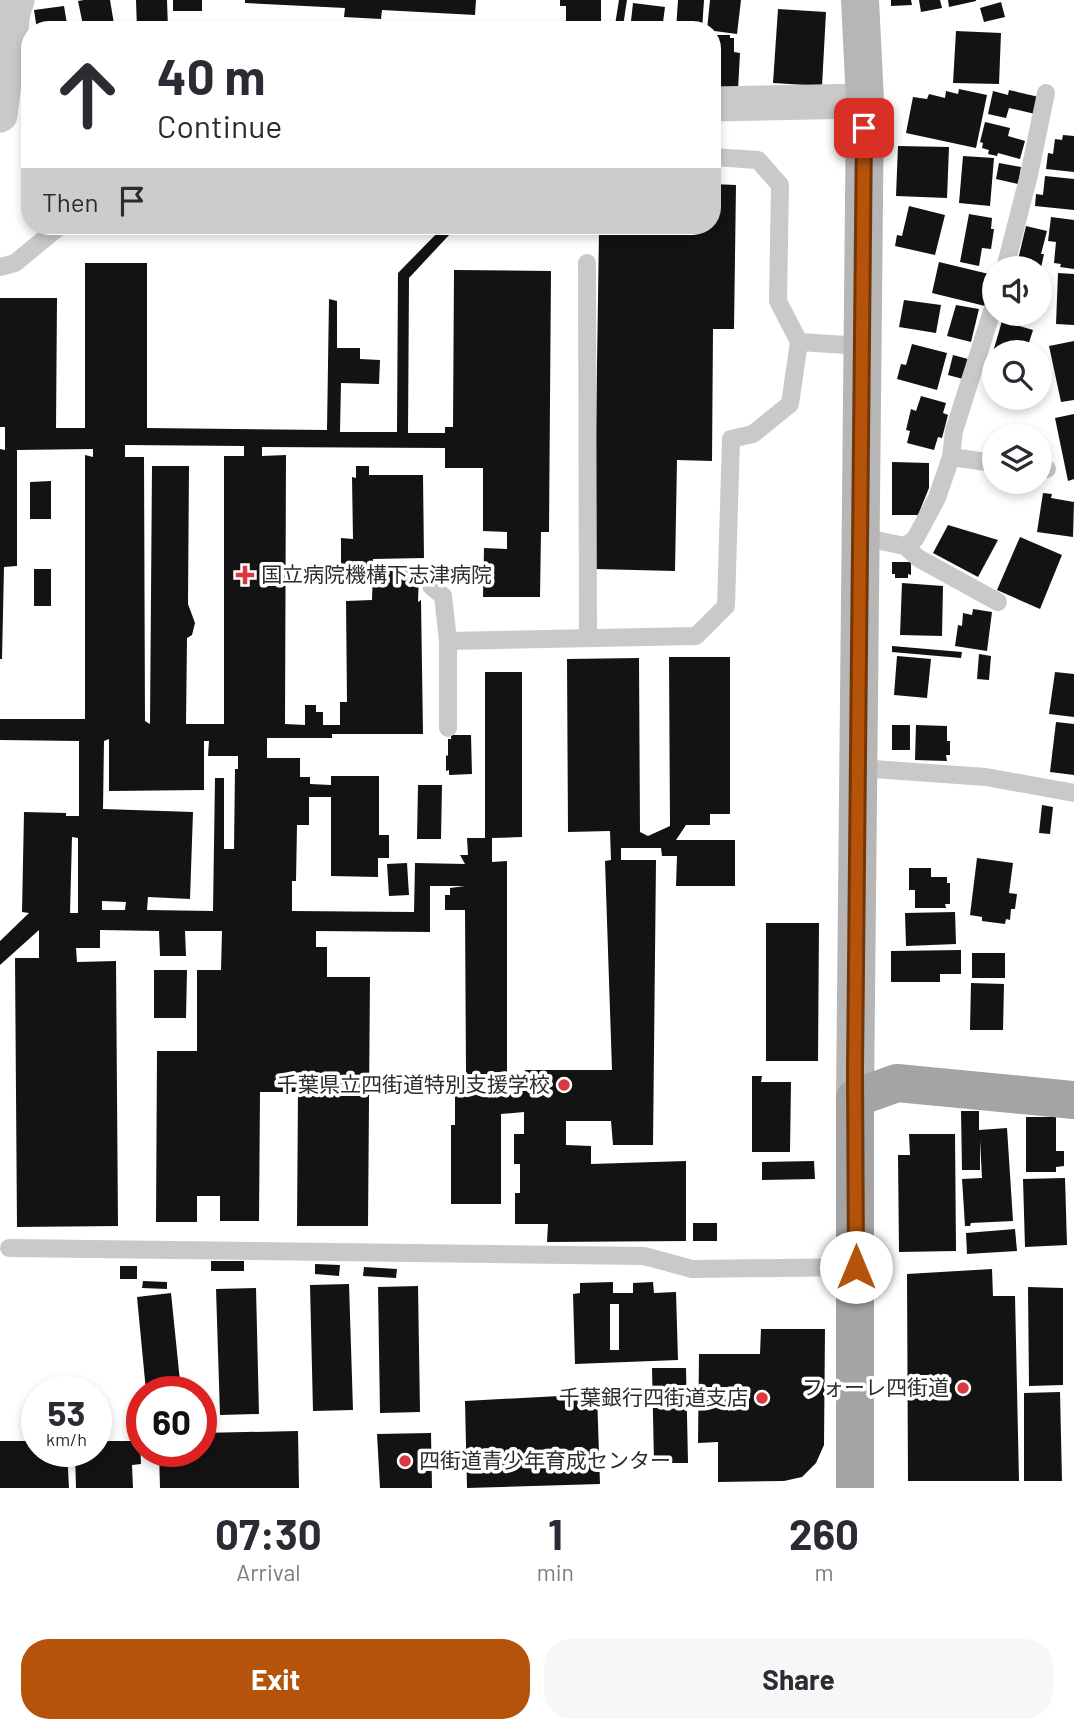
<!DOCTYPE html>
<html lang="en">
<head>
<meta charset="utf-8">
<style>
  :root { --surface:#fff; --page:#f7f7f7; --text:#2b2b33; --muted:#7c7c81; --accent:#b45309 }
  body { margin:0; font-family:Barlow,"Noto Sans JP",sans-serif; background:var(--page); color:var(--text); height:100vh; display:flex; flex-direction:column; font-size:26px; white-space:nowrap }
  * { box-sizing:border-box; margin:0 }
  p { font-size:23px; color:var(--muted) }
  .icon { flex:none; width:38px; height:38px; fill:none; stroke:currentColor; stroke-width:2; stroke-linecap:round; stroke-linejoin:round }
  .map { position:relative; height:1488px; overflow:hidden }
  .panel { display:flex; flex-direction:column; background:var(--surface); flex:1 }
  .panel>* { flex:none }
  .top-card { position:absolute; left:21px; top:21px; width:700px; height:214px; border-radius:28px; box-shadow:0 4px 10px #0003; background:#fff; color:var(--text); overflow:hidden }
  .buttons { position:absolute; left:982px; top:256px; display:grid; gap:14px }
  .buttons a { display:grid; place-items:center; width:70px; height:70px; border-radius:50%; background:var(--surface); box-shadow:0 4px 10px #0003; font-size:35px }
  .speed { position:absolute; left:21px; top:1376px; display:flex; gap:14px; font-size:35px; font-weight:700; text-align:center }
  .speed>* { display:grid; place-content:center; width:91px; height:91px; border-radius:50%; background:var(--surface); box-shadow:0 4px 10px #0003; line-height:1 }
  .speed small { font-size:18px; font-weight:400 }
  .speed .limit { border:10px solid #d22; background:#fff; color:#111 }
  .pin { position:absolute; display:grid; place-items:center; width:60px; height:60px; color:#fff; margin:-30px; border-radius:14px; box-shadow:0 4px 10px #0006 }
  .me { position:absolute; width:77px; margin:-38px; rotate:0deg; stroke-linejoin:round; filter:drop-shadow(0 0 5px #0008) }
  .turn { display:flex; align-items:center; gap:24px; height:147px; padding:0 21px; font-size:32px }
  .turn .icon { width:91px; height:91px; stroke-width:2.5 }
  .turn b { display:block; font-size:49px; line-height:60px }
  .then { display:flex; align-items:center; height:66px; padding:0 21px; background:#0003; gap:14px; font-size:26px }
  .eta { display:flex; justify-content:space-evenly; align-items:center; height:119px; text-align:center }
  .eta b { font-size:42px; font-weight:700; line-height:49px }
  .button { display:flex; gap:14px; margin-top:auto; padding:14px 21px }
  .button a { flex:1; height:80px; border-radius:28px; background:var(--accent); color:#fff; font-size:28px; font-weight:700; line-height:80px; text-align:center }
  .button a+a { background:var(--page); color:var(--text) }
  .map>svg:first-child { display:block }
</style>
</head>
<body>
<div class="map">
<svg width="1074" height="1488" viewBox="0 0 1074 1488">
  <rect width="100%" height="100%" fill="#fff"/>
  <!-- building -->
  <g fill="#131313" fill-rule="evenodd">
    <path d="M84 0H110L115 30H84L78 1Z"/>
    <path d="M136 0H167L168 30H137Z"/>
    <rect x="173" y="0" width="29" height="11"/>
    <path d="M245 0H476L475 15 382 10 381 19 344 17 345 8 245 3Z"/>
    <path d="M560 0H601V30H566V6H560Z"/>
    <path d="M619 0H627L623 26 615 25Z"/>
    <path d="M678 0H704L702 30H676Z"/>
    <path d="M710 0H741L737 34 707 30Z"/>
    <path d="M891 0H911L912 5 891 6Z"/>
    <path d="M919 0H940L942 8 921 12Z"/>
    <path d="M948 0H976V1L949 7Z"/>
    <path d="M1001 2 1005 17 984 22 980 8Z"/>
    <path d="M633 3 665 7 662 30H630Z"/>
    <path d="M64 6 68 30H37L34 10Z"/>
    <path d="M778 9 826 12 822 86 773 83Z"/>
    <path d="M956 31 1001 33 999 84 953 83Z"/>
    <path d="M713 35H730V38H734V52L740 53 738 90 712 93Z"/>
    <path d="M30 75V115H27L21 77Z"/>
    <path d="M959 89 987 95 976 148 906 133 913 97 927 99 929 94 945 98 946 91 958 94Z"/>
    <path d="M1009 90 1039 97 1035 114 1009 108 1006 118 988 114 993 91 1008 95Z"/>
    <path d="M985 122 1010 128 1008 136 1025 141 1020 159 998 153 997 156 988 154 989 150 982 148 983 143 980 142Z"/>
    <path d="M1063 135 1074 136V172L1046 169 1048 153 1053 154 1055 139 1062 140Z"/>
    <path d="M898 146 949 147 947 198 896 196Z"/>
    <path d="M963 156 994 158 990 206 959 203Z"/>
    <path d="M999 163 1021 167 1018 184 996 179Z"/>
    <path d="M1045 176 1074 179V210L1035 206 1036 194 1043 195Z"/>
    <path d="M712 184 736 185 734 329H713L712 461 677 460 675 571 594 569 599 231 450 234 409 278 408 433H445V427H453L454 270 551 271 549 532H541L540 597H483L484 548 507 549V532L483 531V468H445V448L262 447V456L286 455 285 724 305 725V705H316V712H323V725H340V702H347L346 601 372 600 373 570 419 571 418 602 421 600 423 734H332V738H267V758H300V777H310V784L331 785V776H379V835H389V858H378V877L331 876V797H309V825H297L296 881H292V911L414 912 415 863 465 864 460 855H468L467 838H485V672H522V837L492 838V862L507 861V1076H525V1070H612L605 861 611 860 610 831 568 832 567 659 639 658 640 832 648 836 670 826 669 657H730V814H710V825H686L676 840H735V886H676L677 856H662L661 848H621V860H656L653 1145H613L611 1121H566V1145L591 1146V1164L686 1161V1241L547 1242 548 1224H515V1193H520V1164H514V1134H524V1112L501 1114V1204H451V1125H455V1075L466 1072 465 910H445V895H450V888L465 886H430V932L316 931V947H327V977H370L368 1226H297L298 1092H260L259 1221H220V1196H197V1222H156L157 1051H197V970H221L222 931H185L186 956H160L159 931 100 930V948H76L77 962 116 961 118 1226 17 1227 15 958H39V930L0 965V941L29 913 22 912 24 812 66 813V816H79V741L0 740V719H85V455L93 457V449L17 450V566L4 567 2 659H0V449L5 450V427H0V298H57L56 428H85V263H147V428L327 430 329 299 337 301V348H360V359L380 360 379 384 341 383 340 432H397L398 273 444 226H712ZM125 445 244 446V456H224V724H186L187 638 192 635 195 623 188 604 189 466H152L150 724 145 721 144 457H125ZM109 739V791L204 790V741H209L208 756H238V769H235L234 849H224V778H215L213 911 147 910 148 897 190 899 193 812 103 809 104 741ZM72 837 78 838V913H70ZM102 901 126 902 125 910H102Z"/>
    <path d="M909 206 945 215 935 255 895 246 897 235 902 236Z"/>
    <path d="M969 214 992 218 991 229H994L991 249 982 248 979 266 960 262Z"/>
    <path d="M1051 217 1074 220V269L1060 267 1061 264 1054 263 1056 242 1048 241Z"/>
    <path d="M1026 226 1047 231 1041 254H1044L1041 268H1016Z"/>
    <path d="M939 262 993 275 985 306 932 293Z"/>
    <path d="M1058 273 1074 274V325L1056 324Z"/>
    <path d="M904 300 941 305 936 333 899 327Z"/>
    <path d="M956 305 979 309 971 342 947 336Z"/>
    <path d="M1002 321 1033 330 1026 352H993Z"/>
    <path d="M1074 341V400L1061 402 1049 346Z"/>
    <path d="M912 344 947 353 937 390 897 379 901 364 906 365Z"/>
    <path d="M953 355 968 359 963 379 948 375Z"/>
    <path d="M921 396 946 403 943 413 948 415 942 438 938 437 934 450 907 443 910 431 906 430 911 409 916 411Z"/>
    <path d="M1074 414V479L1068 481 1055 418Z"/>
    <path d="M892 462 929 463V488L918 515H892Z"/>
    <path d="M356 466H369V475H423L424 558 373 559V570L341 568V538L353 539 352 477 356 478Z"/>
    <path d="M51 481V519H30V482Z"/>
    <path d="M1043 493 1052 494 1051 498 1074 502 1073 537 1037 532Z"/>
    <path d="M948 525 998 540 978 577 933 553Z"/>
    <path d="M1020 537 1062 555 1040 609 997 590Z"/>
    <path d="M892 562H911V575L908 574V578H895V574H892Z"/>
    <rect x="34" y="569" width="17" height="37"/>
    <path d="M902 583 943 586 942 636 900 635Z"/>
    <path d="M973 609 992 612 987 651 955 646 958 625 962 626 963 613 972 615Z"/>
    <path d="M892 646 962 652 961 658 892 652Z"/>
    <path d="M979 654 991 656 989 680 977 679Z"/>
    <path d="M897 656 931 659 927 698 894 695Z"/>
    <path d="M1055 672 1074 674V717L1049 714Z"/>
    <path d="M1056 722 1074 724V775L1050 772Z"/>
    <rect x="892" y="725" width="18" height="25"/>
    <path d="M916 725 947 726V741H950V755H946L947 761 915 760Z"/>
    <path d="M451 735H471L472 774 449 775V770L446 771V755L448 756V739H451Z"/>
    <path d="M418 785H442L441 839H417Z"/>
    <path d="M1042 805 1053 807 1050 834 1039 833Z"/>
    <path d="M977 858 1013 863 1009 893 1017 894 1015 909H1011L1010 920 1006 919 1005 924 982 921V917L970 915Z"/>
    <path d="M407 863 409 895 389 896 387 864Z"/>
    <path d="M909 868H931V877H947V883H950V904H945L946 908H915V890H909Z"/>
    <path d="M955 912 956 944 906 946 905 913Z"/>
    <path d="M766 923H819L818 1061H766Z"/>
    <path d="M961 950V974H940V982H891V951Z"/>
    <rect x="972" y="953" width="33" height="25"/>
    <path d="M154 970H187L186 1018H154Z"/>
    <path d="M971 983 1004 984 1003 1030H970Z"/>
    <path d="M752 1076H762L761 1082H791L790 1152H752Z"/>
    <path d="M961 1111H979V1130L1007 1128 1013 1221 971 1223 970 1226H965L962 1179 982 1178 980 1140V1170H962Z"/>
    <path d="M1026 1117H1056V1151H1064V1166L1056 1167V1172H1026Z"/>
    <path d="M909 1134H955L956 1251 899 1252 898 1155H910Z"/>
    <path d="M814 1161 815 1179 762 1180V1162Z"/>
    <path d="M1065 1178 1067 1245 1025 1247 1023 1179Z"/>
    <rect x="693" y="1223" width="24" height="18"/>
    <path d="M1015 1229 1017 1251 967 1254 966 1233Z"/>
    <rect x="211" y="1261" width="33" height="10"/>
    <path d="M315 1264 340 1265 339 1276 315 1274Z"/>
    <rect x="120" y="1266" width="17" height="13"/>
    <path d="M364 1267 397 1269 396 1278 363 1276Z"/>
    <path d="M992 1269 993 1296H1015L1019 1481H908L907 1274Z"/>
    <path d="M143 1281 167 1282V1289L142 1288Z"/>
    <path d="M613 1282V1293H633V1283L653 1282 654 1293 676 1292 678 1360 575 1364 573 1294 580 1293V1283ZM610 1304H619V1350H610Z"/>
    <path d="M349 1284 353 1410 313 1411 310 1285Z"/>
    <path d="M418 1286 420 1412 380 1413 378 1287Z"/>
    <path d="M1028 1287 1063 1288V1385L1029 1386Z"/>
    <path d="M256 1288 259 1414 220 1415 216 1289Z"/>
    <path d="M171 1293 181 1391H146L137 1297Z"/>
    <path d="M761 1329H825L824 1445 816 1463 802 1477 784 1481 718 1482V1442L698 1443 699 1354H760Z"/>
    <path d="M652 1368H686L688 1463H654Z"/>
    <path d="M1060 1392 1062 1481H1024V1393Z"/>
    <path d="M597 1394 600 1484 467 1488 465 1401Z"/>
    <path d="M298 1431 299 1488H160L159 1451H201V1433Z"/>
    <path d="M431 1433 432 1488H380L377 1434Z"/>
    <path d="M0 1441H36L37 1451H67L69 1488H0Z"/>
    <path d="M96 1441H140L141 1464 132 1465 133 1488H76L75 1451H96Z"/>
  </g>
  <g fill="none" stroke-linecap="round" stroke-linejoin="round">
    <!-- lane -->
    <g stroke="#c9c9c9" stroke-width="18">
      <path d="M587 263 588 638"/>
      <path d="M0 267 15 263 60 226"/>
      <path d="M1005 268 1029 175 1046 93"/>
      <path d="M799 342 847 345 862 343"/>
      <path d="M951 457 994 463"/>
      <path d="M1040 468 1047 469"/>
      <path d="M861 537 905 546 915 539 937 498 951 457 954 431 994 305"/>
      <path d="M905 546 918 558 998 602"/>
      <path d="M431 586 443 596 448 641V728"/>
      <path d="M448 641 696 636 726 606 731 439 753 434 790 404 799 342 778 301 780 185 758 160 712 157"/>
      <path d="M859 768 986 777 1074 793"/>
      <path d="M9 1248 644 1256 692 1269 856 1267"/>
    </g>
    <!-- street -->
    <g stroke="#c9c9c9" stroke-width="35">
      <path d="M712 104 865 101"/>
      <path d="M0 115 13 12 17 0"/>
    </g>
    <!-- secondary -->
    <path stroke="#b6b6b6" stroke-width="38" d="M855 1098 865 101 860 0"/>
    <!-- primary -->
    <path stroke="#a4a4a4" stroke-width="38" d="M855 1488V1098L897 1083 1074 1100"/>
  </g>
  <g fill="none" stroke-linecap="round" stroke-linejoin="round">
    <!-- route casing -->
    <g stroke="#753606" stroke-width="18">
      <path id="route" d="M856 1267 855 1071 864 128"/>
    </g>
    <!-- route -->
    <use href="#route" stroke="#b45309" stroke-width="12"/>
  </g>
  <!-- markers -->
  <g fill="#da3740" stroke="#fff" stroke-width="2.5">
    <path d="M241.5 564.5h7v7h7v7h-7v7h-7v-7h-7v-7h7z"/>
    <circle cx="564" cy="1085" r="7"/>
    <circle cx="963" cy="1388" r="7"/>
    <circle cx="762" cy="1398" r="7"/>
    <circle cx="405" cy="1461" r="7"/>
  </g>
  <g text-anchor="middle" stroke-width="7" stroke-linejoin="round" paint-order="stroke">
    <!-- poi labels -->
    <g font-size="21" fill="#2c2c2c" stroke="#fff" text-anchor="end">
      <text x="261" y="582" text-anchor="start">国立病院機構下志津病院</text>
      <text x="550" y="1092">千葉県立四街道特別支援学校</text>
      <text x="949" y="1395">フォーレ四街道</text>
      <text x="748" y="1405">千葉銀行四街道支店</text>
      <text x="419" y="1468" text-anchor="start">四街道青少年育成センター</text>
    </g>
  </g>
</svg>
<div class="buttons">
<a><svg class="icon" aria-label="sound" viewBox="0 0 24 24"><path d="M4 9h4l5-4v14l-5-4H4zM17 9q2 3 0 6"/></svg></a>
<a><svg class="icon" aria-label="search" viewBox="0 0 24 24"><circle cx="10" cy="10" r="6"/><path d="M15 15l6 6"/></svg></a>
<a><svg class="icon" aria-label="layers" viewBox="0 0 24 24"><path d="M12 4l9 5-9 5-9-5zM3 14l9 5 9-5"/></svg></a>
</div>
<div class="speed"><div>53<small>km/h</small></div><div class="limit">60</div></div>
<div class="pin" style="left:864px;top:128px;background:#d93025"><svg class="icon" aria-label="arrive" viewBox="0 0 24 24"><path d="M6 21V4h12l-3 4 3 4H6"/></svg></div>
<svg class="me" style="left:856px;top:1267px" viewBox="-20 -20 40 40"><circle r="19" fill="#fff"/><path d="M0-13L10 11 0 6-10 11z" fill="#b45309"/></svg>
<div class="top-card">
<div class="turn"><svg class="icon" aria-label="ahead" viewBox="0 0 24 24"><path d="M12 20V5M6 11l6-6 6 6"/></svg><div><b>40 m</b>Continue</div></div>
<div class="then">Then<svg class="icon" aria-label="arrive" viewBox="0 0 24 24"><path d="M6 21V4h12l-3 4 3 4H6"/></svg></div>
</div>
</div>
<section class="panel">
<div class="eta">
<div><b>07:30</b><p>Arrival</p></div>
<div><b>1</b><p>min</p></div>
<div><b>260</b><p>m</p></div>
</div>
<div class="button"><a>Exit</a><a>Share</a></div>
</section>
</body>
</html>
